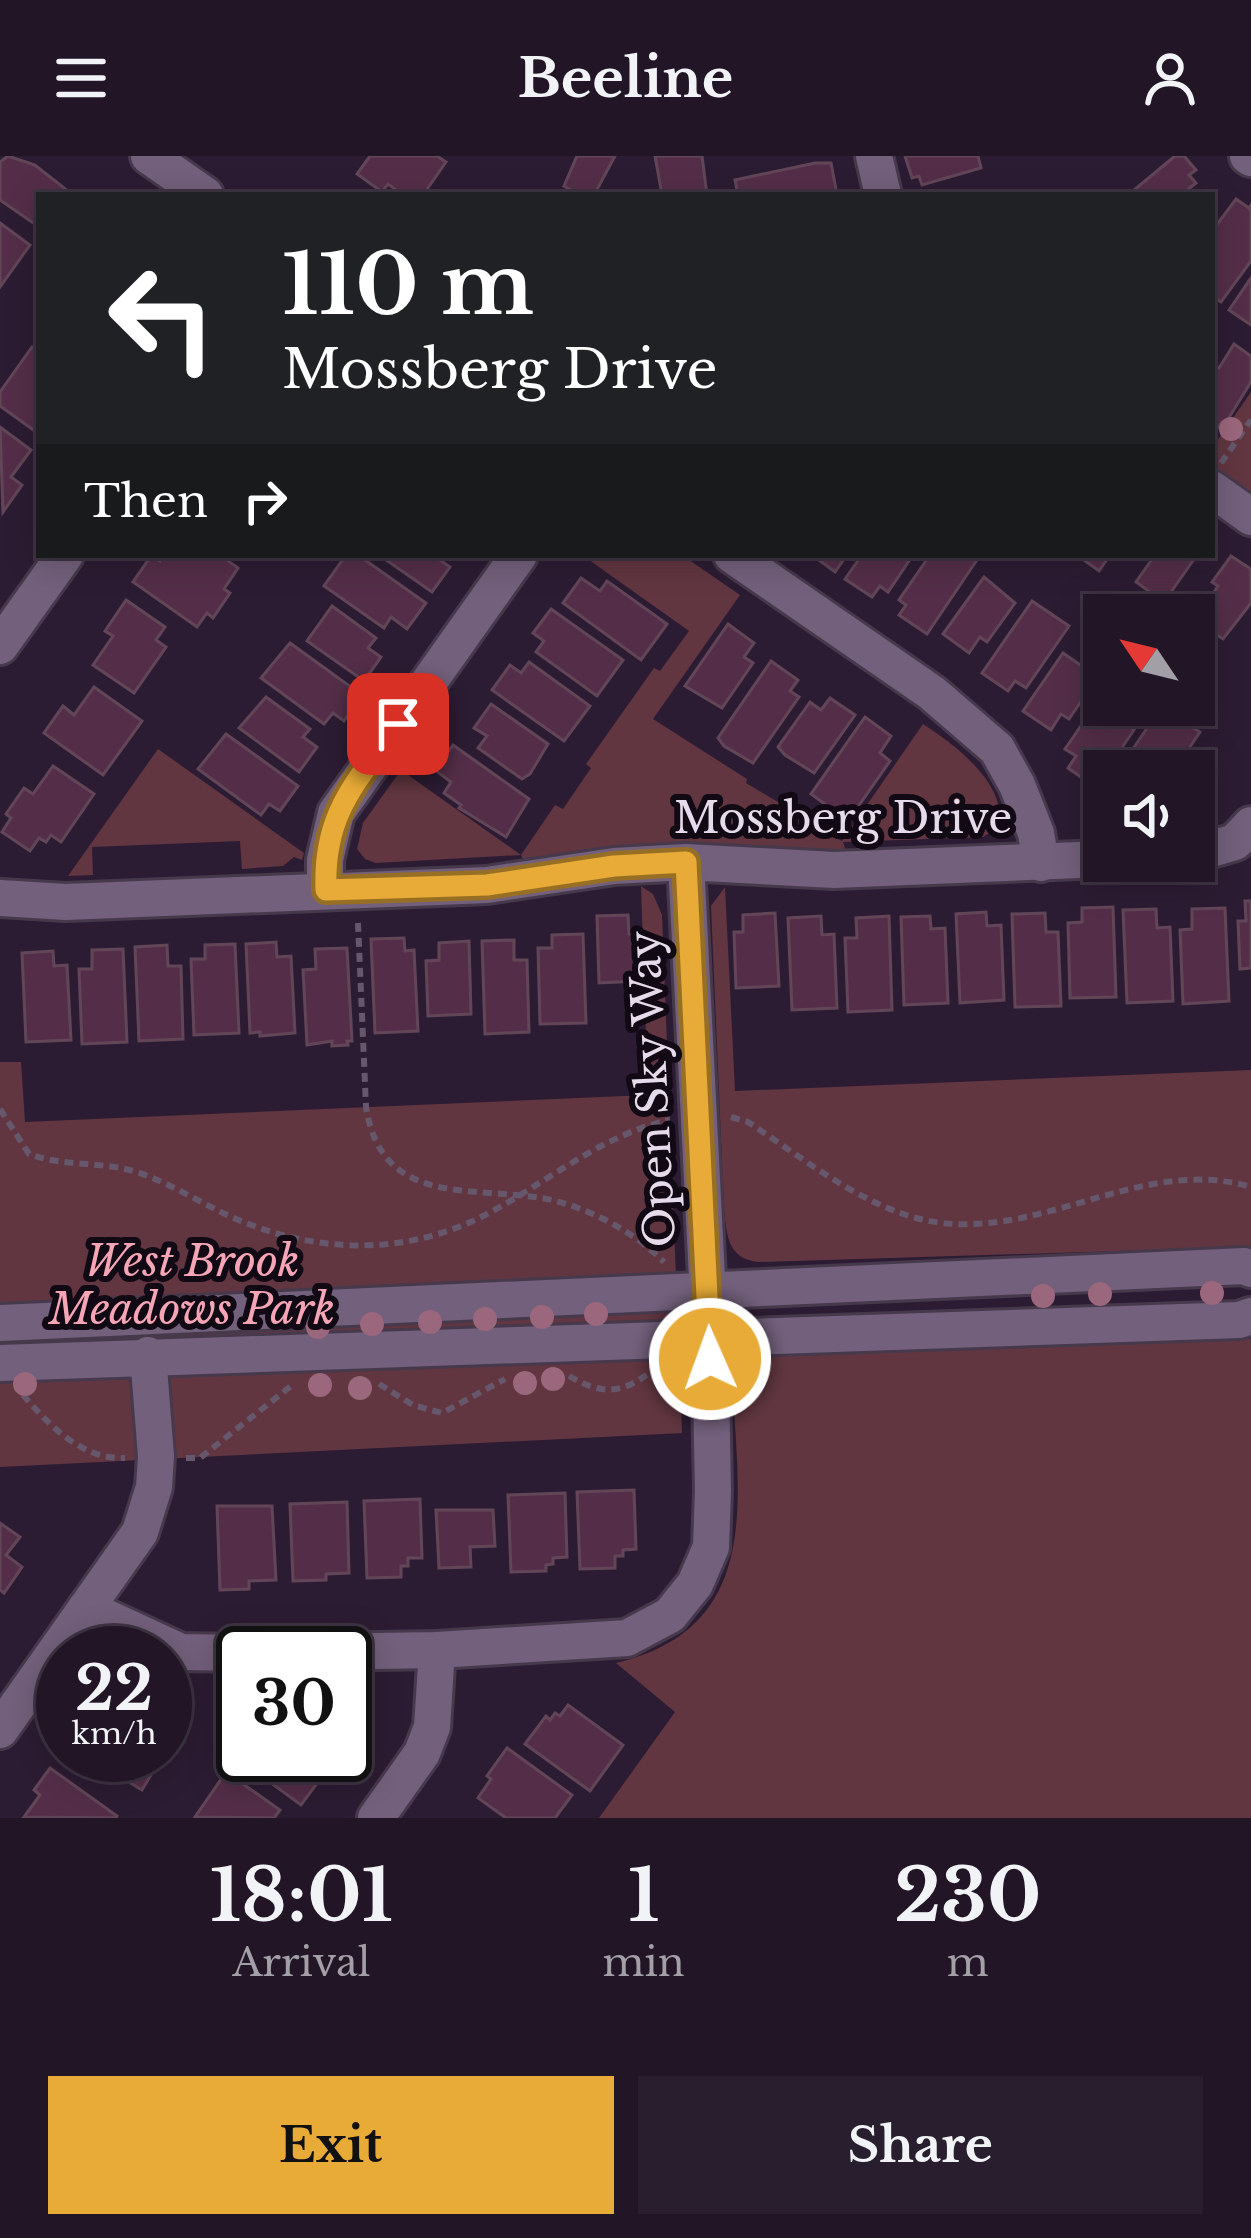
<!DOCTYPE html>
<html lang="en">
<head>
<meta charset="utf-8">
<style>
  :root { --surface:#211526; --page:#291e2e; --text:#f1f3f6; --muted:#a29fa7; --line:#3e3443; --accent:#e8ab37 }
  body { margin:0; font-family:"Libre Baskerville",serif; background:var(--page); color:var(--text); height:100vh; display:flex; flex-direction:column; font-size:45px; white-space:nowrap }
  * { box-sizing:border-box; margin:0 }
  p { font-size:39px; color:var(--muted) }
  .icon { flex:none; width:66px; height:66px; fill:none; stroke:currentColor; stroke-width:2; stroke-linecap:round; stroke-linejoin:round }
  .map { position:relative; height:1662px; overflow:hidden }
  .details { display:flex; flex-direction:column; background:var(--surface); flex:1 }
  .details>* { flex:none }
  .guide { position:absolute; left:36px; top:36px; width:1179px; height:366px; border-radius:0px; box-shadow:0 6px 30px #0003,0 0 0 3px var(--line); background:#202124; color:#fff; overflow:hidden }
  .needle { width:78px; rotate:305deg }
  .controls { position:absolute; left:1083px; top:438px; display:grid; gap:24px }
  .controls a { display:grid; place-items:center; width:132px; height:132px; border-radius:0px; background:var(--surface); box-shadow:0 6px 30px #0003,0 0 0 3px var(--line); font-size:60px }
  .speed { position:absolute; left:36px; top:1470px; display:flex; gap:24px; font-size:60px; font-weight:700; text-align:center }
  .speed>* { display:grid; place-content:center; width:156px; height:156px; border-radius:50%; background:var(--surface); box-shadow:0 6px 30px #0003,0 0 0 3px var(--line); line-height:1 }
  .speed small { font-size:30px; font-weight:400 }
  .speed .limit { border:6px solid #111; border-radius:18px; background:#fff; color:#111 }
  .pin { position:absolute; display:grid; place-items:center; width:102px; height:102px; color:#fff; margin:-51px; border-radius:24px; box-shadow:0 6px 18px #0006 }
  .me { position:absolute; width:132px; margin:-66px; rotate:358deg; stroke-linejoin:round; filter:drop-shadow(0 0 9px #0008) }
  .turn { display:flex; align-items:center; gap:42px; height:252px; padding:0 48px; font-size:54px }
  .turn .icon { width:156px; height:156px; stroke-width:2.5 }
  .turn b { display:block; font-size:84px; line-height:102px }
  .then { display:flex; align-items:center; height:114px; padding:0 48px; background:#0003; gap:24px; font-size:45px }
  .eta { display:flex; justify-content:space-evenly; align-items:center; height:204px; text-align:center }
  .eta b { font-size:72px; font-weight:800; line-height:84px }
  .primary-button { display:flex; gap:24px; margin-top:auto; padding:24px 48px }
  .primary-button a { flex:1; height:138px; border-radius:0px; background:var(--accent); color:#111; font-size:48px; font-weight:800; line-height:138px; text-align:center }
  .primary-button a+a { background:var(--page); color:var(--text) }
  header { display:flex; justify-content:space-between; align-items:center; height:156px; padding:0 48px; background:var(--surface); font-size:54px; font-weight:800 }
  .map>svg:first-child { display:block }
</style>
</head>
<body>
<header><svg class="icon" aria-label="menu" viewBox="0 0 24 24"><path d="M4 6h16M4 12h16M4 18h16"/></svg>Beeline<svg class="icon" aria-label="person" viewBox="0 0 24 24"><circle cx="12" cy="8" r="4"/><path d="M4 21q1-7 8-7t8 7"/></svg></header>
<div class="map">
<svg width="1251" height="1662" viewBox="0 0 1251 1662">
  <rect width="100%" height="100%" fill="#2c1c33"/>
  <!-- green -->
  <g fill="#613640">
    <path d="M1251 236V345L1212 318V292Z"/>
    <path d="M582 399H682L740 439 653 563 747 623 746 627 793 655 791 659 842 685 923 568C954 588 1008 628 999 671L983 681 843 686 846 695 719 689 627 691 525 707 521 699 376 707 365 703 357 693 363 667 401 614 521 699 555 649 563 653 591 612 586 608 654 512 660 515 689 475Z"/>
    <path d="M158 593 304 697 302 704 294 701 283 710 242 713 240 685 92 691 93 719 68 720Z"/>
    <path d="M641 730 653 738 662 759 682 1277 0 1311V906H21L25 966 648 939Z"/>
    <path d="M725 731 735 935 1251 914V1091L759 1106C728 1103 727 1081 724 1054L711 750Z"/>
    <path d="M1182 1181 1251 1183V1662H599L675 1556 616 1507C767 1471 737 1338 732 1218L741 1205 754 1198Z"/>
  </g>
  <!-- building -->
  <g fill="#542e48" stroke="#624658" stroke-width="3">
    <path d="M8 0 35 9 73 39H39V71L0 44V6Z"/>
    <path d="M370 0H437L446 6 423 39H403L388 28 382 36 357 18Z"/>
    <path d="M577 0H615L594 39H580L564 30Z"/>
    <path d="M655 0H702L707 39H662Z"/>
    <path d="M905 0H978L981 12 922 29 919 20 912 22Z"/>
    <path d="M1175 0H1184L1196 14 1189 19 1196 27 1181 39H1128Z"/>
    <path d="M815 7H831L837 39H738L735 24Z"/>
    <path d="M1236 43 1249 52 1251 49V105L1221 146 1212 140V75Z"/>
    <path d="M0 67 30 89 0 131Z"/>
    <path d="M1251 122V169L1229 154Z"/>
    <path d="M1234 188 1251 200V226L1225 268 1222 266 1212 279V207L1219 212Z"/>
    <path d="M32 191 39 196V278L0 250V236Z"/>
    <path d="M0 271 31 294 11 321 22 329 3 356Z"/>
    <path d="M164 399H220L238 412 224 433 230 437 213 462 207 457 197 471 133 426 151 400 160 405Z"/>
    <path d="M346 399H358L426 447 407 473 391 461 384 472 324 430Z"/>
    <path d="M379 399H441L438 403 450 411 432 436Z"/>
    <path d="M812 399H847L835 416Z"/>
    <path d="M862 399H913L888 436 880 430 872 441 845 423Z"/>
    <path d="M930 399 979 401 927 478 899 459 906 449 899 444Z"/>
    <path d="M1077 399H1110L1099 415Z"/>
    <path d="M1155 399H1197L1164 446 1136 426Z"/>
    <path d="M1231 400 1251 413V447L1223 483 1195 464 1218 430 1212 426Z"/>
    <path d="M984 421 1015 447 987 486 980 481 969 497 943 478Z"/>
    <path d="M581 422 600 435 607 425 667 468 641 504 563 447Z"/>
    <path d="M126 444 165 471 156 484 166 491 134 537 93 509 113 480 105 475Z"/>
    <path d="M1032 445 1069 470 1026 532 1015 525 1008 535 982 517Z"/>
    <path d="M332 450 376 482 368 492 381 501 364 525 307 485Z"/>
    <path d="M551 453 623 504 597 540 536 496 544 485 533 477Z"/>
    <path d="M728 468 754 487 744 501 753 507 722 552 685 530Z"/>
    <path d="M290 487 362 539 344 565 333 557 324 568 261 522Z"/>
    <path d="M1063 497 1095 519 1092 523 1095 525 1069 563 1061 558 1051 574 1023 555Z"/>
    <path d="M771 505 798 524 790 535 799 541 753 607 724 590 718 582Z"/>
    <path d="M529 506 590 550 564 585 492 534 510 509 521 517Z"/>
    <path d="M94 531 142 565 103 619 44 577 63 550 74 559Z"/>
    <path d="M266 541 310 573 303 581 317 591 299 616 239 572Z"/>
    <path d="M830 542 855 559 814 617 785 599 778 591 810 546 821 554Z"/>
    <path d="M491 548 548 588 530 618 522 623 478 592 487 580 474 572Z"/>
    <path d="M1096 548 1134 574 1095 631 1068 612 1076 600 1065 593Z"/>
    <path d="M1160 553 1200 576 1181 604 1184 606 1178 615H1118Z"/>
    <path d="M865 561 891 580 880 597 890 605 848 665 811 638Z"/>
    <path d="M226 578 298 630 280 655 269 648 261 659 198 613Z"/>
    <path d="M453 589 529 643 506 681 459 652 461 649 444 637 451 626 435 614Z"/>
    <path d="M53 610 94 638 61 686 51 679 46 686 39 682 30 695 2 676 11 662 6 658 24 632 33 638Z"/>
    <path d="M1245 745H1251V812L1240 813 1238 765H1246Z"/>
    <path d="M1113 751 1116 841 1070 842 1068 767 1082 766V752Z"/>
    <path d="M1225 752 1229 845 1183 848 1180 774 1192 773V753Z"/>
    <path d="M1156 753 1157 772 1170 771 1173 845 1127 847 1123 754Z"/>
    <path d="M986 756 987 770 1001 769 1004 844 960 847 956 758Z"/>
    <path d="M775 757 779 830 736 832 734 776H743V759Z"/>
    <path d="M1045 757 1046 776H1058L1061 850 1015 851 1012 758Z"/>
    <path d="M628 759 629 778H638L639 825 599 827 597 760Z"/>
    <path d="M821 760 822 779 834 778 837 852 792 854 788 762Z"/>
    <path d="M889 760 892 854 848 856 845 782H857L856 762Z"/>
    <path d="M930 760 931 773 945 772 948 847 904 849 901 761Z"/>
    <path d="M583 778 586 867 540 868 538 792H552V779Z"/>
    <path d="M404 782 405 795 414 794 418 875 375 877 371 783Z"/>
    <path d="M514 784V804H527L529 876 485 878 482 785Z"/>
    <path d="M469 785 471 858 428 860 426 805 439 804V787Z"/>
    <path d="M276 786 277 801 291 800 295 877 260 880V876L250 877 246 788Z"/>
    <path d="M235 788 239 877 194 879 191 803H205V789Z"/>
    <path d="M167 789 168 810H181L183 883 139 885 135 791Z"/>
    <path d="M347 792 352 885H347L348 889 332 890V885L307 889 303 814 316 813 315 793Z"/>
    <path d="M123 793 127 886 82 888 79 813H92V794Z"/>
    <path d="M53 795 54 810 67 809 71 884 26 886 22 797Z"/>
    <path d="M634 1334 636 1393 623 1394V1400H615V1412L580 1413 577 1336Z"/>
    <path d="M565 1337 567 1401 553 1402V1408L546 1409V1415L511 1416 508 1339Z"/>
    <path d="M420 1343 422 1402H408V1410H401V1421L367 1422 364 1345Z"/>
    <path d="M347 1346 349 1417 326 1418V1424L293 1425 290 1348Z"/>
    <path d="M217 1350H272L276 1424 249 1425V1433L220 1434Z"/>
    <path d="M436 1354H493L495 1390 470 1391 471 1411 439 1412Z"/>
    <path d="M0 1367 20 1381 6 1399 22 1411 4 1437 0 1434Z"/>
    <path d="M568 1549 623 1589 590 1635 525 1588 546 1560 550 1564 555 1557 560 1560Z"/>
    <path d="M507 1592 572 1639 555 1662H506L478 1642 491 1623 487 1620Z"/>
    <path d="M163 1599 142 1634 101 1609 96 1618 66 1600Z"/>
    <path d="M262 1599H315L306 1611 321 1622 301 1649 252 1613Z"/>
    <path d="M50 1612 117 1660 116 1662 24 1661 40 1639 34 1634Z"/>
    <path d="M226 1616 280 1654 274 1662 195 1661Z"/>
  </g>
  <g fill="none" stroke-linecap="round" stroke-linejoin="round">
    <!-- minor casing -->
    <g stroke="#46394c" stroke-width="42">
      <g id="minor">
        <path d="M149 0 205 39"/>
        <path d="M874 0 883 39"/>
        <path d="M1248 0 1251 2"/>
        <path d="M1212 333 1251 361"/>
        <path d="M732 399 932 537 997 593 1017 629 1036 677 1041 707"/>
        <path d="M0 490 65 399"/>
        <path d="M1194 698 1235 686 1251 669"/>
        <path d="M325 733V704L336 657 519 399"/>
        <path d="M0 742 66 746 487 729 614 710 686 706 834 714 1104 703"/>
        <path d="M0 1167 1244 1110 1251 1113"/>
        <path d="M0 1207 1239 1164 1251 1160"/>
        <path d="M86 1452 181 1496 243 1497"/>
        <path d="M248 1497 437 1494 627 1482 670 1459 695 1428 711 1391 713 1335 710 1182 686 706"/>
        <path d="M0 1574 140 1376 154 1331 156 1300 148 1199"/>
        <path d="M376 1662 422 1597 432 1571 437 1494"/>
      </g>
    </g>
    <!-- path -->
    <g stroke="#66576c" stroke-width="6" stroke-dasharray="9 6" stroke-linecap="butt">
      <path d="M1221 307 1251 264"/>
      <path d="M358 767 366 951C382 1055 478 1028 552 1044 593 1054 634 1076 664 1106"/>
      <path d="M0 953 29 998C63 1011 101 1005 137 1016 172 1028 202 1048 236 1063 314 1096 397 1100 475 1064 540 1033 598 979 670 964"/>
      <path d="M731 961 748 966C800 1000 855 1045 916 1062 1032 1093 1138 997 1251 1031"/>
      <path d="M569 1220C600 1238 620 1239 649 1217"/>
      <path d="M379 1228 413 1249 442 1257 505 1223"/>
      <path d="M23 1239C49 1269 82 1304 125 1302"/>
      <path d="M186 1302H200L291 1230"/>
    </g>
    <!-- minor -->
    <use href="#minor" stroke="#73607c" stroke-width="36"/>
  </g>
  <!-- trees -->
  <g fill="#9b677c">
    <circle cx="1231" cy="273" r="12"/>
    <circle cx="1212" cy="1137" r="12"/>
    <circle cx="1100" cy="1138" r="12"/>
    <circle cx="1043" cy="1140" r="12"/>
    <circle cx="596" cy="1158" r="12"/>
    <circle cx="542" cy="1161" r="12"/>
    <circle cx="485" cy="1163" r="12"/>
    <circle cx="430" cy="1166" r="12"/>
    <circle cx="372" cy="1168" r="12"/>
    <circle cx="318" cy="1171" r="12"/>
    <circle cx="553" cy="1223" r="12"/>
    <circle cx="525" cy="1227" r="12"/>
    <circle cx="25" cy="1228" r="12"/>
    <circle cx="320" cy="1229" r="12"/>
    <circle cx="360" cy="1232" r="12"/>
  </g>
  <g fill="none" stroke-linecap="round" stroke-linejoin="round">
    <!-- route casing -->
    <g stroke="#976f24" stroke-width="30">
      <path id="route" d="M398 568C356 627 323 657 326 734L487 729 614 710 686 706 710 1203"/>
    </g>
    <!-- route -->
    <use href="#route" stroke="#e8ab37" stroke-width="21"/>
  </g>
  <g text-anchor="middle" stroke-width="12" stroke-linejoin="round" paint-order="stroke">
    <!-- street labels -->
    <g font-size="42" fill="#e6dbeb" stroke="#110a14">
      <text x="843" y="677">Mossberg Drive</text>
      <text transform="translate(652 933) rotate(-93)" y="15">Open Sky Way</text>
    </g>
    <!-- park labels -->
    <g font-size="42" font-style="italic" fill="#f6a5b7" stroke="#110a14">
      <text x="192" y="1120">West Brook<tspan x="192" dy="48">Meadows Park</tspan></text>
    </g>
  </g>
</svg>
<div class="controls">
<a><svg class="needle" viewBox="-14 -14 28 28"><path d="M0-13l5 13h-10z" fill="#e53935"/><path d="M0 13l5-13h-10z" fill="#a29fa7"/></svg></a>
<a><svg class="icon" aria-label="sound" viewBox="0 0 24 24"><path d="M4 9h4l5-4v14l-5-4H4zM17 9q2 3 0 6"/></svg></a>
</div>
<div class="speed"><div>22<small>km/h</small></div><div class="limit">30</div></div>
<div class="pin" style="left:398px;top:568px;background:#d93025"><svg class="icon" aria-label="arrive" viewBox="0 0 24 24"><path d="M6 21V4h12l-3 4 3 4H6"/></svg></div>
<svg class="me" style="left:710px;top:1203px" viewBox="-20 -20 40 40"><circle r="17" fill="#e8ab37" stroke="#fff" stroke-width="3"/><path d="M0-11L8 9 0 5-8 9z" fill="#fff"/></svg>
<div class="guide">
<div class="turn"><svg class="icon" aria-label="left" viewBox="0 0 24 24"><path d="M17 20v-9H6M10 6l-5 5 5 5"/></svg><div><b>110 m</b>Mossberg Drive</div></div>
<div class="then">Then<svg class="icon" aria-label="right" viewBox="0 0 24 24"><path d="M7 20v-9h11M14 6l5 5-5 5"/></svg></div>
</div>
</div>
<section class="details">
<div class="eta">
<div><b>18:01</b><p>Arrival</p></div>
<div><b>1</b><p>min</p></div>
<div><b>230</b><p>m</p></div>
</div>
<div class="primary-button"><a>Exit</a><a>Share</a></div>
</section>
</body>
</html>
